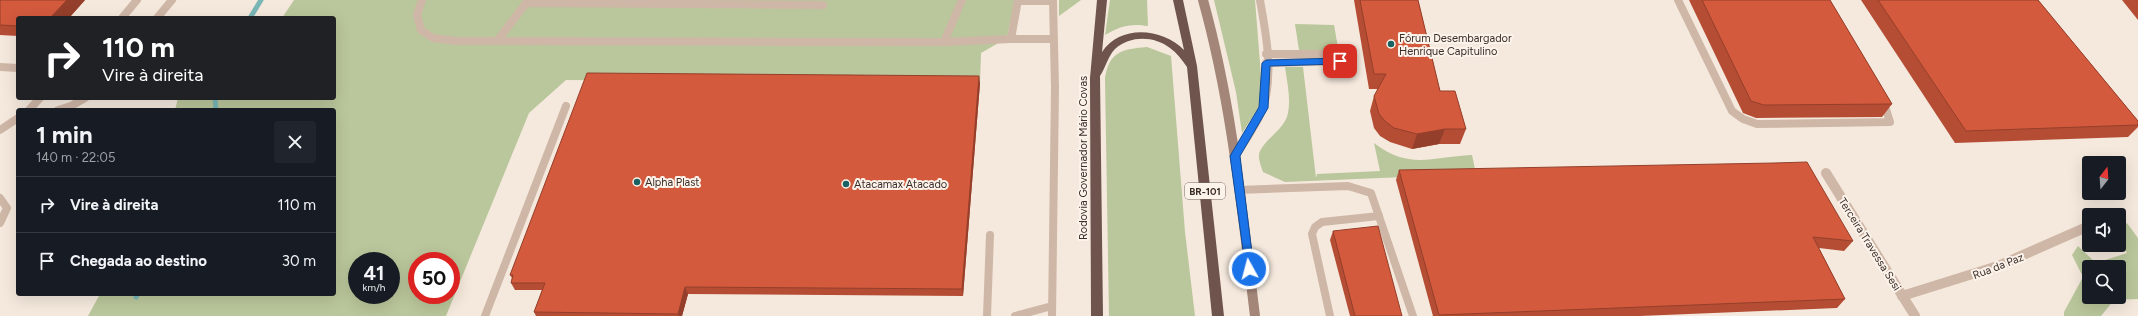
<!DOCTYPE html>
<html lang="pt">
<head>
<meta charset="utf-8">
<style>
  :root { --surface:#171b24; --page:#20242c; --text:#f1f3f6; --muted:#9ea1a6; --line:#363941 }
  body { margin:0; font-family:Figtree,sans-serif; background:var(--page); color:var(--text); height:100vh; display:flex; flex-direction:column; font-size:15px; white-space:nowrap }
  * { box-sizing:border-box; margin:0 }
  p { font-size:13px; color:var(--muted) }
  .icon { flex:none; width:22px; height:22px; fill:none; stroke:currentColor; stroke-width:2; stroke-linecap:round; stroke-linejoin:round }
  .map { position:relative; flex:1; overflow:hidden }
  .sheet { position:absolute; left:16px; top:108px; width:320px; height:188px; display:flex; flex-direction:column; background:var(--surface); border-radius:4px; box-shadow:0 4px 16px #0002 }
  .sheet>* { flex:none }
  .top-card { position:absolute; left:16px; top:16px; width:320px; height:84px; border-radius:4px; box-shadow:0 4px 16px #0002; background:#202124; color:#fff; overflow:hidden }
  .needle { width:26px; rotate:17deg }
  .tools { position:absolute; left:2082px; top:156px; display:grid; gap:8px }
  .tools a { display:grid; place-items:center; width:44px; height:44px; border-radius:4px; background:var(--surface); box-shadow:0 4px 16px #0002; font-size:20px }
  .speed { position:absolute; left:348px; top:252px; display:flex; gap:8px; font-size:20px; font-weight:700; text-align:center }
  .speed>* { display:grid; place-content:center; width:52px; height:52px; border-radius:50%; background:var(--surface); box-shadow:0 4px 16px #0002; line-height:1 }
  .speed small { font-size:10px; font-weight:400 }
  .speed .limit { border:6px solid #d22; background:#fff; color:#111 }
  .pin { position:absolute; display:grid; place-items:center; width:34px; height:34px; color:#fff; margin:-17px; border-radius:8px; box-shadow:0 2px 6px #0006 }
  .me { position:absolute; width:44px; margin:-22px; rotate:353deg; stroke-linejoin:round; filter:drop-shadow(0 0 3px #0008) }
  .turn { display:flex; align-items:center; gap:14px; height:84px; padding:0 20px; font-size:18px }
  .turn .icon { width:52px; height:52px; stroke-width:2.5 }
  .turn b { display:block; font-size:28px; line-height:34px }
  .round { display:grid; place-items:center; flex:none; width:42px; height:42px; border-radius:4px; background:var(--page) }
  .headline { display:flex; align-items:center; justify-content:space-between; height:68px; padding:0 20px }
  h1 { font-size:24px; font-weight:700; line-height:30px }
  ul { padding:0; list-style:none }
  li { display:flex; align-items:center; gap:12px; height:56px; padding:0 20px; border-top:1px solid var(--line) }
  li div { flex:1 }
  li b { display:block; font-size:15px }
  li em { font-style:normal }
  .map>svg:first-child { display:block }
</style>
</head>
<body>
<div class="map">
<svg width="2138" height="316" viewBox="0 0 2138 316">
  <rect width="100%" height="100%" fill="#f5e9dd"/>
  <!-- green -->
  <g fill="#bac69b" fill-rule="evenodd">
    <path d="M294 0H1015L1007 38 981 53 980 83 566 80 529 113 446 316H88L100 294H334V110H175L178 98H334V18H282ZM357 261H391V295H357ZM417 261H451V295H417Z"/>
    <path d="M1059 0H1081L1059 16Z"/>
    <path d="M1110 0H1147L1148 26C1130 23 1120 26 1105 35Z"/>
    <path d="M1214 0H1255L1263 101 1242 133 1236 92Z"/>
    <path d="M1295 24 1334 25 1339 53 1299 50Z"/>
    <path d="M1147 47 1171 56 1185 232 1195 316H1109L1105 78C1109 52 1122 49 1147 47Z"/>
    <path d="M1285 67H1303L1316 178 1317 174 1380 171 1374 143C1409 170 1431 157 1472 155L1476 174 1285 182 1263 172C1261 166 1257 157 1260 151 1266 138 1285 129 1288 113 1291 98 1287 82 1285 67Z"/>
    <path d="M2127 223 2138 238V299L2114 300 2101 316H2064V312L2083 277 2072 255 2078 246 2096 263 2127 253 2119 243V231ZM2089 267H2119V297H2089Z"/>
  </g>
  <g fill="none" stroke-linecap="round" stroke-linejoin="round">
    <!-- stream -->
    <g stroke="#79b6b5" stroke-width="5">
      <path d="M250 18 261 0"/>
      <path d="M215 98 216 110"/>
      <path d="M136 297 138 294"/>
    </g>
    <!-- service -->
    <g stroke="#cfb7a7" stroke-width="8">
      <path d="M422 0 417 15 421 30 433 38 456 41 944 42 1011 39 1018 0"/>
      <path d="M1678 0 1732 111 1743 119 1757 124 1890 122 1883 100"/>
      <path d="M1018 1H1053"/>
      <path d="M122 18 137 0"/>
      <path d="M157 18 172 0"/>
      <path d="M1011 39H1053"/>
      <path d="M498 40 526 3 823 5"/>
      <path d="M944 42 962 0"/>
      <path d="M1266 54H1339"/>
      <path d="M1266 63 1340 61"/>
      <path d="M0 67 18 68"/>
      <path d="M29 110 40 98"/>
      <path d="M58 110 71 106 85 98"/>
      <path d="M0 130 18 118"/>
      <path d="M1235 156C1245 141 1257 125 1263 108 1274 74 1266 34 1260 0"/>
      <path d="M1239 190 1348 186 1371 193 1413 316"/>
      <path d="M0 198 7 208 0 223"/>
      <path d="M485 316 566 106"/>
      <path d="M987 316 990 235"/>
      <path d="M1015 316 1052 306"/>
      <path d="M1052 316 1055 88 1053 0"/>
      <path d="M1330 316 1312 234 1315 227 1322 222 1379 216"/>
    </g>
    <!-- minor -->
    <g stroke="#cfb7a7" stroke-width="10">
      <path d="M1826 173 1915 316"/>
      <path d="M1902 296 1998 266 2089 226"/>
    </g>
    <!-- secondary -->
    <path stroke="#a38678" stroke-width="10" d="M1203 0C1232 104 1242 210 1255 316"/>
    <!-- trunk -->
    <path fill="#6e544c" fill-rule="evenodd" d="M1097 0H1107L1102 52C1120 24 1163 28 1184 50L1173 0H1183L1197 66 1224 316H1212L1187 67C1182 60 1177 53 1170 48 1155 36 1130 35 1115 49 1108 56 1106 67 1100 76L1103 316H1091L1090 78Z"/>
  </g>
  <!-- wall -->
  <g fill="#b54d34">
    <path d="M0 0H85L69 18H18V36L0 35Z"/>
    <path d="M1354 0H1418L1440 91 1466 129 1460 144H1439L1412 149 1390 142 1380 136 1374 128 1370 111 1374 96 1378 89H1369Z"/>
    <path d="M1689 0H1830L1892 104 1882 117 1756 118 1743 113Z"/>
    <path d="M1861 0H2038L2138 121V127L2128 137 1955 143Z"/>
    <path d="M2122 0H2138V20Z"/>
    <path d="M980 83 963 296 688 294 682 316H536L534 312 542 290H515L511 283 512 278 510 275Z"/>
    <path d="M1399 170 1853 241 1844 251 1819 248 1845 299 1837 308 1640 316H1433L1396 180Z"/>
    <path d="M1333 231 1402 316H1350L1330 240Z"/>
  </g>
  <!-- shaded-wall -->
  <g fill="#943f2b">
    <path d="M67 0H85L69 18H50Z"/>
    <path d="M979 76 980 83 963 296 962 289Z"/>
    <path d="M1445 129 1439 144 1412 149 1417 134Z"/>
    <path d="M685 287 688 294 682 316H679L678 314Z"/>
  </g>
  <!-- building -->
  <g fill="#d35a3d" stroke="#943f2b">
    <path d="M0 0H67L50 18H18V26L0 25Z"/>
    <path d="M1360 0H1418L1440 91H1455L1466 129H1445L1417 134 1394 128 1385 121 1379 114 1374 96 1386 74H1374Z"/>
    <path d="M1702 0H1830L1892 104 1764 105 1751 101Z"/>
    <path d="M1878 0H2038L2138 121V125L1966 131Z"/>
    <path d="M587 73 979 76 962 289 685 287 678 314 534 312 545 283H511L513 275H510Z"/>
    <path d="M1807 162 1853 241 1813 237 1845 299 1439 315 1399 170 1774 163Z"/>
    <path d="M1378 226 1402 316H1355L1333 231Z"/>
  </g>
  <!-- route -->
  <path fill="#1a73e8" stroke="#114b97" d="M1340 58 1344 61 1340 64 1270 66 1268 108 1240 156 1254 269 1249 273 1246 271 1230 156 1259 107 1262 63 1266 60Z"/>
  <!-- markers -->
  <g fill="#196162" stroke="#fcf3eb" stroke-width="1.5">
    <circle cx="1391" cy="44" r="4"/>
    <circle cx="637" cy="182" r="4"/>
    <circle cx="846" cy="184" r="4"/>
  </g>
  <g text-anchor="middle" stroke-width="4" stroke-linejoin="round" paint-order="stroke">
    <!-- shield labels -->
    <rect fill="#fcf3eb" stroke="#756862" stroke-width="1" x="1185" y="183" width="40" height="16" rx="3"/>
    <g font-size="10" font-weight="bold" fill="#3b2d28">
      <text x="1205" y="195">BR-101</text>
    </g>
    <!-- poi labels -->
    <g font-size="11" fill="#3b2d28" stroke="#fcf3eb" text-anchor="start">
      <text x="1399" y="42">Fórum Desembargador<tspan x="1399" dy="13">Henrique Capitulino</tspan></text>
      <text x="645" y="186">Alpha Plast</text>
      <text x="854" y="188">Atacamax Atacado</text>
    </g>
    <!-- street labels -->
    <g font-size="11" fill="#3b2d28" stroke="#fcf3eb">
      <text transform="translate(1083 158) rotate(-90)" y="4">Rodovia Governador Mário Covas</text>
      <text transform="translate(1870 244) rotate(58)" y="4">Terceira Travessa Sesi</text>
      <text transform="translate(1998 266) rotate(-21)" y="4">Rua da Paz</text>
    </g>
  </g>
</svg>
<div class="tools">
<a><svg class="needle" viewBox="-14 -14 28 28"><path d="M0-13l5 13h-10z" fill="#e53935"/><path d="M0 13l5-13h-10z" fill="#9ea1a6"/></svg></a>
<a><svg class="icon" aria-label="sound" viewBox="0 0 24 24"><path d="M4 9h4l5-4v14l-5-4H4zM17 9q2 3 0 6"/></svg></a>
<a><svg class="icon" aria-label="search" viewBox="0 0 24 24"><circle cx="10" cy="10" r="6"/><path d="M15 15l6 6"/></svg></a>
</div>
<div class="speed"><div>41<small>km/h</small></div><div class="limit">50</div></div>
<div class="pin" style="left:1340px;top:61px;background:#d93025"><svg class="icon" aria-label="arrive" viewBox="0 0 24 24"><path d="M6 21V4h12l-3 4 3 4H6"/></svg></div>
<svg class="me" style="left:1249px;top:269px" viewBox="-20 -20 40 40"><circle r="17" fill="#1a73e8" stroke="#fff" stroke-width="3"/><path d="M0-11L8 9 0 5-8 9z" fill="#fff"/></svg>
<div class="top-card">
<div class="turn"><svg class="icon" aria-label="right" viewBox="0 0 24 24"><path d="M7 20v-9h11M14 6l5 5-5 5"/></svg><div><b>110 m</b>Vire à direita</div></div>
</div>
<section class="sheet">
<div class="headline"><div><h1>1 min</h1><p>140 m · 22:05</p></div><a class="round"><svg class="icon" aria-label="close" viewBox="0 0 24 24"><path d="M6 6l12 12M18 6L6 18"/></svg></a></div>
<ul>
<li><svg class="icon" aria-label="right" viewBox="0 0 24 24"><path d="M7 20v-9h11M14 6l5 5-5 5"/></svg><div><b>Vire à direita</b></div><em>110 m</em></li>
<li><svg class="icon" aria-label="arrive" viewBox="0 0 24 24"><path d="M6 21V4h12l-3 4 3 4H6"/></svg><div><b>Chegada ao destino</b></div><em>30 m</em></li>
</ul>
</section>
</div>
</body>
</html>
